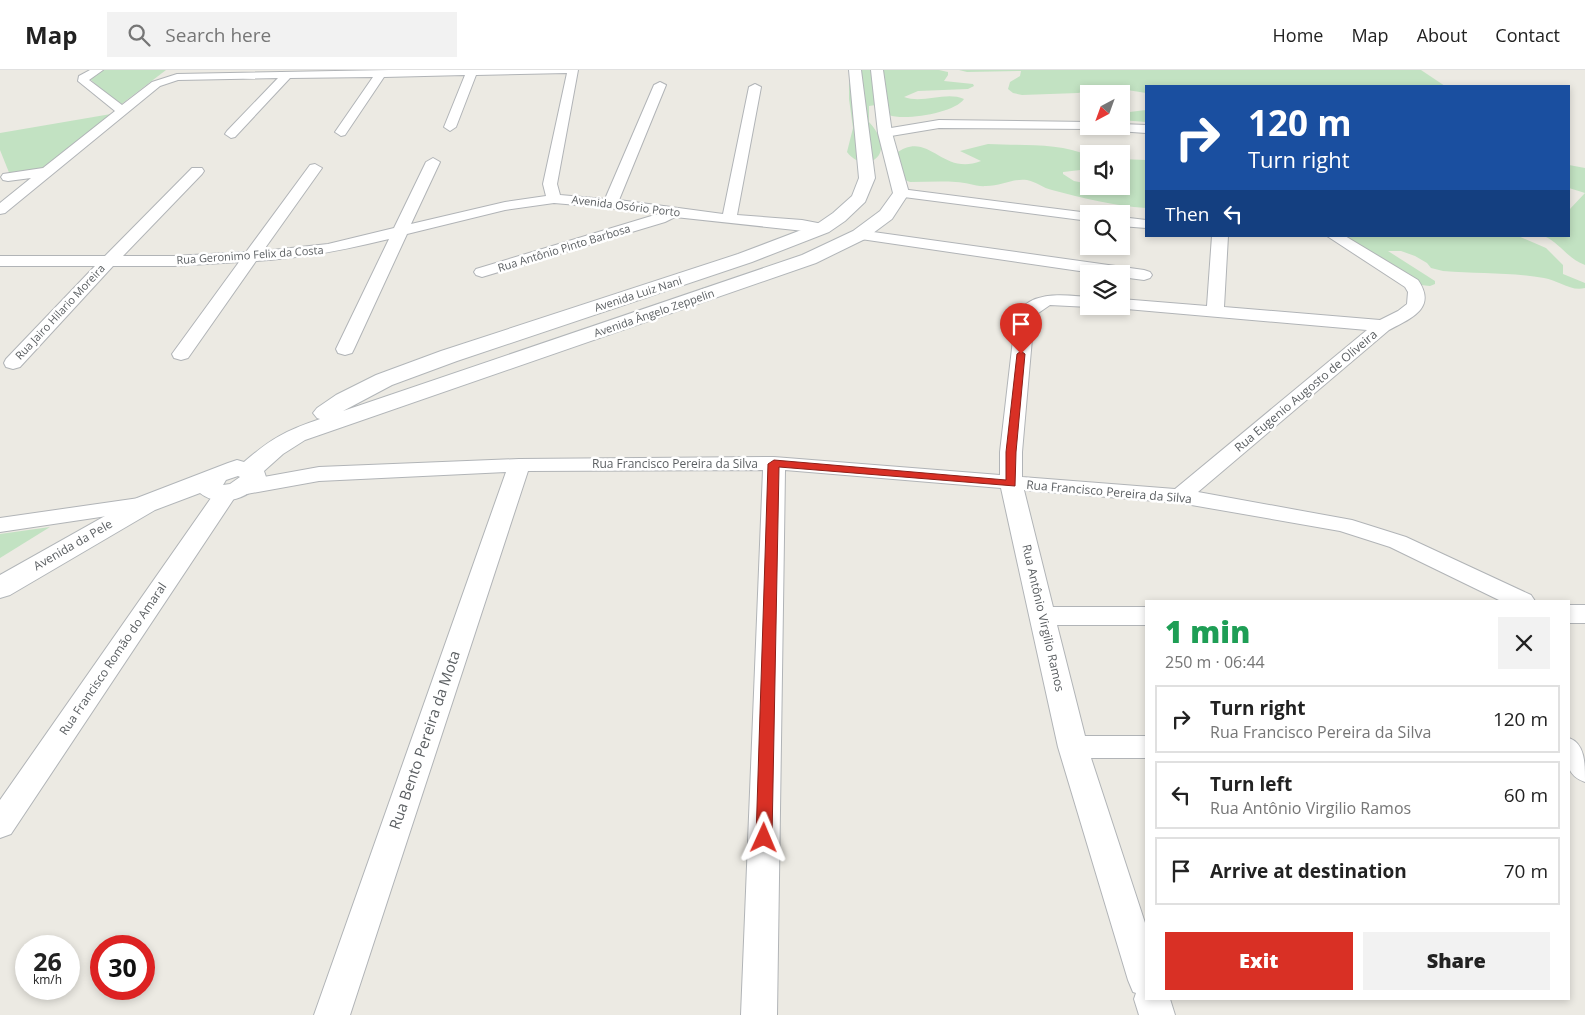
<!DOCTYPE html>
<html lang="en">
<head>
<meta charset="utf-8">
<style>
  :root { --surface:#fff; --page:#f2f2f2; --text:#222; --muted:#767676; --line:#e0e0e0; --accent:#d93025 }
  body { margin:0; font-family:"Open Sans",sans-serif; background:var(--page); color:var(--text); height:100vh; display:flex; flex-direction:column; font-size:19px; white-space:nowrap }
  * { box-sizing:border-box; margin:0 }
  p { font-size:16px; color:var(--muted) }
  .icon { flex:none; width:28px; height:28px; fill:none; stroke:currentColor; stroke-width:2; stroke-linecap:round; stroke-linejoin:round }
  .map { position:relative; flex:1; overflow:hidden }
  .details { position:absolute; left:1145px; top:530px; width:425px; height:400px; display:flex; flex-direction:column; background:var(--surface); border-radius:0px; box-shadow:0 2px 8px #0003 }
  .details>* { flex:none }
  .guide { position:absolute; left:1145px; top:15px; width:425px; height:152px; border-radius:0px; box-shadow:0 2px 8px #0003; background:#1a4fa0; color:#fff; overflow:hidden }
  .needle { width:32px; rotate:221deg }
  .tools { position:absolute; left:1080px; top:15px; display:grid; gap:10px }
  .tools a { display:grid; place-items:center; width:50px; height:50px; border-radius:0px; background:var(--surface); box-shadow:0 2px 8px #0003; font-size:25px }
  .speed { position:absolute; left:15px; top:865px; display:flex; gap:10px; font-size:25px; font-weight:700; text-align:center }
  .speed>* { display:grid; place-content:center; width:65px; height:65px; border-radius:50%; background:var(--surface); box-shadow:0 2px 8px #0003; line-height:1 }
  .speed small { font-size:12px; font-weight:400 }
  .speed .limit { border:8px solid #d22; background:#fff; color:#111 }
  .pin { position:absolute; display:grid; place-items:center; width:42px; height:42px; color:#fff; margin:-51px -21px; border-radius:50% 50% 50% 0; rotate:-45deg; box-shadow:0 0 5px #0007 }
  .pin .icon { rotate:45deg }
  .me { position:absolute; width:55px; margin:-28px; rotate:1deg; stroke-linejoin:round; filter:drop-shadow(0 0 4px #0008) }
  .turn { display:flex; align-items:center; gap:18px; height:105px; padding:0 20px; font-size:22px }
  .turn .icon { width:65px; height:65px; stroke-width:2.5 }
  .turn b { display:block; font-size:35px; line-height:42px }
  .then { display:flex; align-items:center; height:48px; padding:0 20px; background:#0003; gap:10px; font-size:19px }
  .round { display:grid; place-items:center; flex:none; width:52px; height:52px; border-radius:0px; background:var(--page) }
  .head { display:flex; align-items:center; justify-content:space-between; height:85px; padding:0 20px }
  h1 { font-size:30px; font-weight:800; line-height:38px; color:#1e9e55 }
  .action { display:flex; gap:10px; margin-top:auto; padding:10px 20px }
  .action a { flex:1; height:58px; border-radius:0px; background:var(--accent); color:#fff; font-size:20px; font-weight:800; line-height:58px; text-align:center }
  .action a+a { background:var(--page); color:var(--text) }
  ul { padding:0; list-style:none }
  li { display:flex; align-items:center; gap:15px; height:68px; margin:0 10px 8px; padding:0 10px; border:2px solid var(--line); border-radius:0px }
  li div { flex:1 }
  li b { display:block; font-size:19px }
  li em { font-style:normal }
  header { display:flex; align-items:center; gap:30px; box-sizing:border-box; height:70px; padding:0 25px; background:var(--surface); border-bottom:1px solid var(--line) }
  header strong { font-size:24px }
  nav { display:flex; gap:28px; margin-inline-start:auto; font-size:18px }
  .search { width:350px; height:45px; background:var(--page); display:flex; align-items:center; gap:12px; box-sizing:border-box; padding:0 18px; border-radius:0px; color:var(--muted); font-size:19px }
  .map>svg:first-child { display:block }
</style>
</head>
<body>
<header>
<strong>Map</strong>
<div class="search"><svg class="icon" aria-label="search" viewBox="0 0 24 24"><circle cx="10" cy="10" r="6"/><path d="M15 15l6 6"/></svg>Search here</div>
<nav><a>Home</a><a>Map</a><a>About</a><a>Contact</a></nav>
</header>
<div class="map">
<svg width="1585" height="945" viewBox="0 0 1585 945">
  <rect width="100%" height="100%" fill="#eceae3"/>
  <!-- green -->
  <g fill="#c2e2c2">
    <path d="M104 0H166L119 36 89 8Z"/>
    <path d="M855 0H939L948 2V5L944 11 973 14 974 16 968 19 918 21 904 27C923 34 946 21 964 29 955 43 904 51 889 45 884 43 880 38 876 35L869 36V52C900 86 864 105 847 82L853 58 849 29V14Z"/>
    <path d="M959 0H1421L1445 16H1146V23L1109 17 1078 23 1022 25 1013 23 1008 19 1010 12 1020 6 1021 1 967 2Z"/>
    <path d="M1146 40V52L1121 50V43Z"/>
    <path d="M111 44 48 96 35 102 10 105 0 80V63Z"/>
    <path d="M988 74C1020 76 1059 72 1089 86V99L1063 102V104L1074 111 1089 114V116H1121V89L1146 90V138C1114 136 1083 128 1052 120 1043 118 1037 112 1027 110 1013 108 1001 116 986 116 976 117 966 112 956 112 941 111 925 112 910 112L905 110 895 84C929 58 941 107 981 91L960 81Z"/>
    <path d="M1569 95 1585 98V195C1568 189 1561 174 1544 166H1569V140L1585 123 1569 118Z"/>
    <path d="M1336 166H1518L1546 178 1563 195V204L1585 213V218C1571 222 1558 210 1544 208 1511 202 1477 204 1443 201L1431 198 1427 193 1415 186 1401 181H1388L1435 211V214L1430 216 1421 215Z"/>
    <path d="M50 457 0 488V464Z"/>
  </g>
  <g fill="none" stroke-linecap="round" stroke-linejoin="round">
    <!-- street casing -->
    <g stroke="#b1b4b7" stroke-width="2">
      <g id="street">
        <path d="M90 0H103L89 10 122 35 152 12 177 4 389 0H578L557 114 560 125 605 129 654 15 660 12 666 15 619 130 723 144 749 17 755 14 761 17 737 145 802 150 828 155 831 158 828 161 823 163 675 147 665 152 482 207 476 205 474 202 476 199 658 144 601 137 554 133 505 140 407 164 354 279 352 283 345 285 338 283 336 279 389 169C344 180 303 188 256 191L188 288 181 290 174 288 172 284 239 192 174 196H113L20 297 13 299 6 297 4 293 6 289 95 196H0V186H105L192 98H202L204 101 202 104 123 186H174L246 182 310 95 315 94 322 98 263 181 328 174 394 158 426 92 433 88 440 92 411 154 505 132 546 126 543 114 567 3 476 5 456 57 450 61 444 57 465 5 384 7 345 65 341 66 335 62 373 7 290 8 235 67 231 68 225 64 227 61 278 8 178 10 160 16 5 143 0 144V133L31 108 8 111 3 110 1 107 3 104 43 98 115 41 78 11 79 6Z"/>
        <path d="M939 50 1089 52V56H1121V54L1146 55V63L1090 59 939 58 885 67 879 63 885 59Z"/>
        <path d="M901 119 1089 143 1094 144H1089V151L896 126 894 123 896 120Z"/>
        <path d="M1121 147 1146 150V158L1121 156Z"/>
        <path d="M859 160 1144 200 1150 202 1152 205 1150 208 1144 210 1121 207V204H1100L854 168 851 165 854 162Z"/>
        <path d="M1212 166H1228L1224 237 1380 250 1398 241 1407 234 1408 222 1405 217 1327 166H1345L1418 210C1437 238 1412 248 1389 260L1198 422 1352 450 1406 467 1531 525 1535 531H1501L1390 477 1340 461 1180 433 1024 420 1053 537H1146V555H1057L1085 666H1146V688H1091L1146 856V929H1170L1175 945H1139L1134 929 1136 923 1133 922 1128 910 1058 677 1001 418 785 400 777 945H741L763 400 528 401 350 945H314L506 402 319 411 241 425 237 424 11 764 0 768V730L218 418 230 417 233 413 241 411 319 397 519 389 774 387 1000 405V382L1016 244C1033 220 1063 225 1089 227V236H1093L1089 237 1050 235 1034 246 1022 382V407L1175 419 1367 260 1115 238 1114 236H1121V229L1207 236Z"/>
        <path d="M146 427 154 429 157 434 154 439 0 462V448Z"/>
        <rect x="1569" y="535" width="16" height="18"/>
        <path d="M1569 668C1585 674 1585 692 1585 712 1562 704 1569 688 1569 668Z"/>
      </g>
    </g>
    <!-- secondary casing -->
    <g stroke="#b2b6b9" stroke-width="2">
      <path id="secondary" d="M849 0H861L875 108 865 132 845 151 829 162 752 192 457 291 392 315 343 341 802 185 853 161 880 141 893 123 878 63 871 0H883L892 63 909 123 892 149 865 169 816 193 305 370 283 384 264 401 266 407C252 427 222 440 200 423L155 440 10 525 0 528V505L137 428 228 393 237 390 244 392C272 368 285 361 320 349L317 348 313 343 317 338 336 325 376 305 441 281 738 184 817 154 833 143 852 126 859 108ZM238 406 240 407 230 414 223 415 226 410Z"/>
    </g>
    <!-- street -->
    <use href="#street" fill="#fff" fill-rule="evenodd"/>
    <!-- secondary -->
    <use href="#secondary" fill="#fff" fill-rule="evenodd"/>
  </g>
  <!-- route -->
  <path fill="#d93025" stroke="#8d1f18" d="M1021 281 1025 284 1016 382 1015 416 779 397 772 768 769 772 764 774 759 772 756 768 768 394 774 390 1006 410V382L1017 284Z"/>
  <g text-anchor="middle" stroke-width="5" stroke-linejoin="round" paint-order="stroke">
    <!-- far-street labels -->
    <g font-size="11" fill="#5b5f62" stroke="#fff">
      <text transform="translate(626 136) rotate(7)" y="4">Avenida Osório Porto</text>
      <text transform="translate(564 178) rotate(-17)" y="4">Rua Antônio Pinto Barbosa</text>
      <text transform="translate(250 185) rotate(-4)" y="4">Rua Geronimo Felix da Costa</text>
      <text transform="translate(638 224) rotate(-18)" y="4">Avenida Luiz Nani</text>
      <text transform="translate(60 242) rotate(-47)" y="4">Rua Jairo Hilario Moreira</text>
      <text transform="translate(654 243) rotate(-19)" y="4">Avenida Ângelo Zeppelin</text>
    </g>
    <!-- street labels -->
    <g font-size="12" fill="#5b5f62" stroke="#fff">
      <text transform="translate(1306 321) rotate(-40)" y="4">Rua Eugenio Augosto de Oliveira</text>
      <text x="675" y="398">Rua Francisco Pereira da Silva</text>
      <text transform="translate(1109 422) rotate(5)" y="4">Rua Francisco Pereira da Silva</text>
      <text transform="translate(73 475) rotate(-30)" y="4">Avenida da Pele</text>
      <text transform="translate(1043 548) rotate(77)" y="4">Rua Antônio Virgilio Ramos</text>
      <text transform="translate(113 589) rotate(-56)" y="4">Rua Francisco Romão do Amaral</text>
    </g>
    <!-- near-street labels -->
    <g font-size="15" fill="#5b5f62" stroke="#fff">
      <text transform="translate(425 670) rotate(-71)" y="5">Rua Bento Pereira da Mota</text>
    </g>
  </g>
</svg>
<div class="tools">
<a><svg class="needle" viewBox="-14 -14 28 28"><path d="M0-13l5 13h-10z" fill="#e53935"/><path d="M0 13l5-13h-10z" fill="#767676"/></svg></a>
<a><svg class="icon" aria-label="sound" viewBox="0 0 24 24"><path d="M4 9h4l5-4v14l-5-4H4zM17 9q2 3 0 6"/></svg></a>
<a><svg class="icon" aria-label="search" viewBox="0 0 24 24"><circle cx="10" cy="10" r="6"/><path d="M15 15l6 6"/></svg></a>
<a><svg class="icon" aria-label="layers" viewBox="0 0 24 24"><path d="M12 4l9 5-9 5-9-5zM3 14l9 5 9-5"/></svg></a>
</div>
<div class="speed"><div>26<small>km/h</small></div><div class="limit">30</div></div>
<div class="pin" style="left:1021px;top:284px;background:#d93025"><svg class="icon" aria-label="arrive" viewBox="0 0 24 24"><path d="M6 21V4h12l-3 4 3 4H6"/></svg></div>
<svg class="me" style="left:764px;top:768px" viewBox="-20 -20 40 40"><path d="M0-17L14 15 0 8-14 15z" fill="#d93025" stroke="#fff" stroke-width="4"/></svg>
<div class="guide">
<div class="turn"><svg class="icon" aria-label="right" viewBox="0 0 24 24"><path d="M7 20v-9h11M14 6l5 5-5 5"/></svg><div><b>120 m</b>Turn right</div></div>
<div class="then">Then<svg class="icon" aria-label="left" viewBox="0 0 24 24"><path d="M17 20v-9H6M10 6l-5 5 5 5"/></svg></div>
</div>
<section class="details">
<div class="head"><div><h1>1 min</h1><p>250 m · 06:44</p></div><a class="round"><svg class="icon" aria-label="close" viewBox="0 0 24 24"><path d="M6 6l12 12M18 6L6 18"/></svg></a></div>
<ul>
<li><svg class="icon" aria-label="right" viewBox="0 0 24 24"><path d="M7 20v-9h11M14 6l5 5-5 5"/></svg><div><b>Turn right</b><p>Rua Francisco Pereira da Silva</p></div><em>120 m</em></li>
<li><svg class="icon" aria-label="left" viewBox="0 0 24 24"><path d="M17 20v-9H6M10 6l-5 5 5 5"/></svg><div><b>Turn left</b><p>Rua Antônio Virgilio Ramos</p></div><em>60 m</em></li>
<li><svg class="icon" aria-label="arrive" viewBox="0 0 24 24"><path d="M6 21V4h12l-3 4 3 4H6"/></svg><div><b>Arrive at destination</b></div><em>70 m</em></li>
</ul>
<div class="action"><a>Exit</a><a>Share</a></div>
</section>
</div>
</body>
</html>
